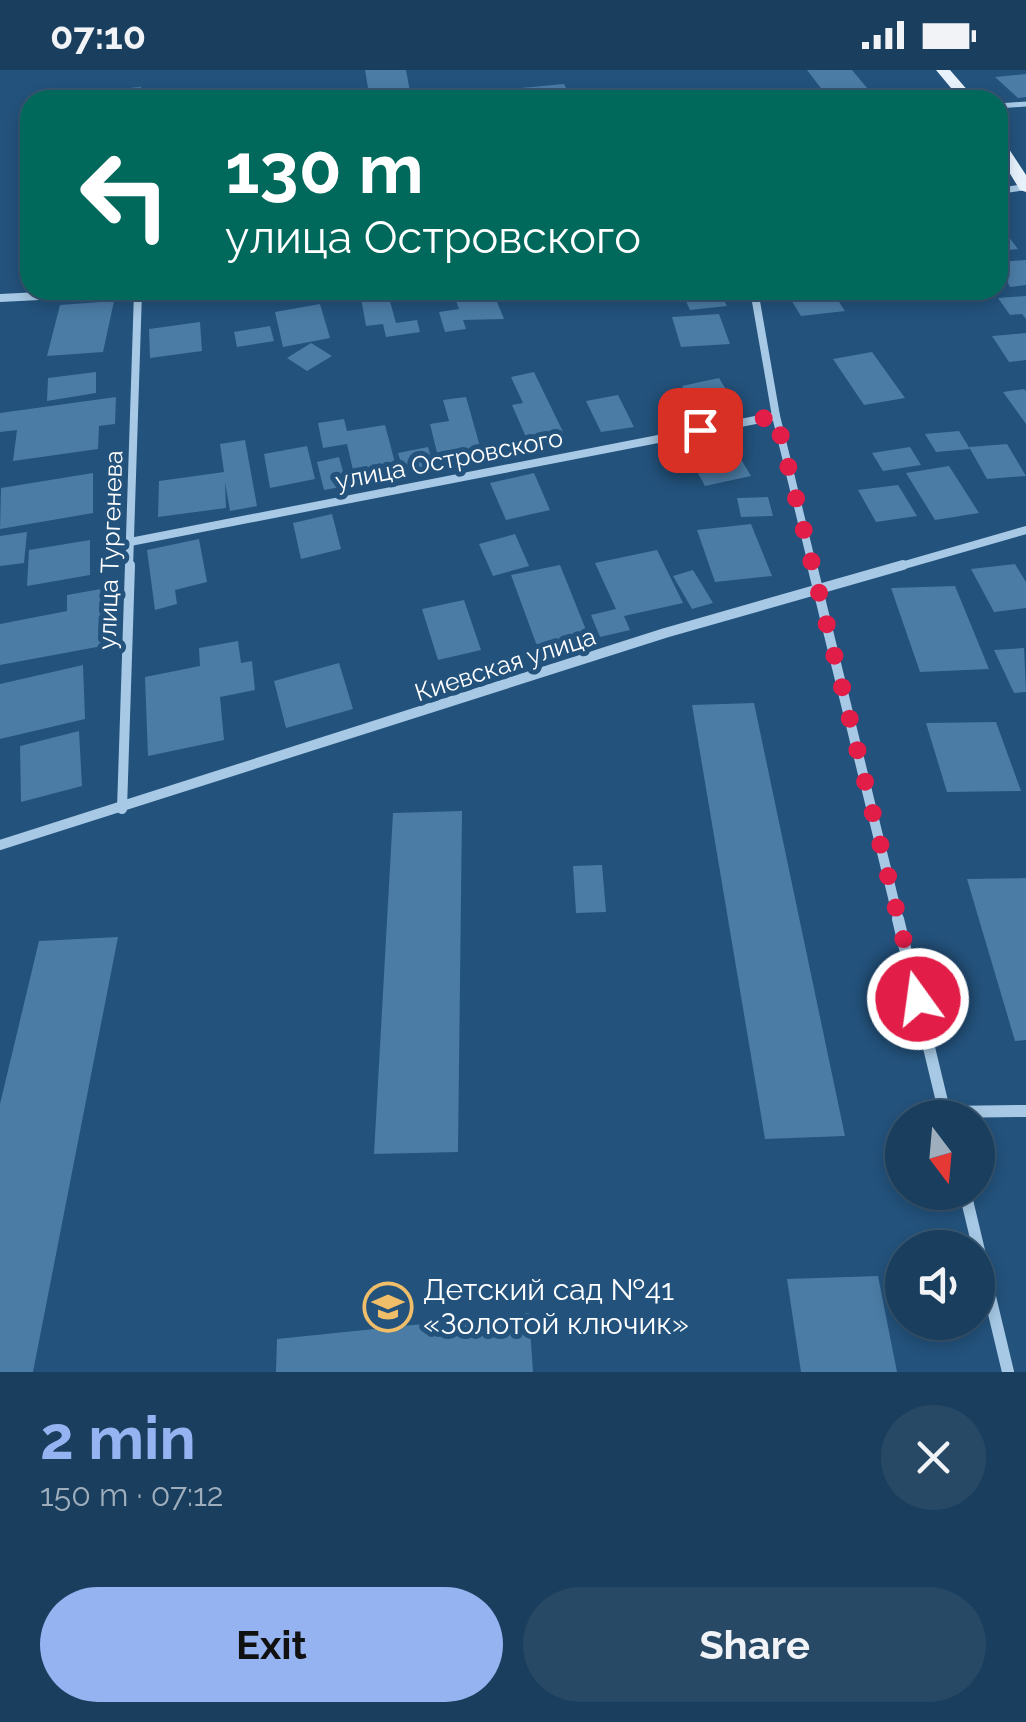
<!DOCTYPE html>
<html lang="en">
<head>
<meta charset="utf-8">
<style>
  :root { --surface:#1a3e5d; --page:#274966; --text:#f1f3f6; --muted:#9faebc; --line:#385772; --accent:#95b2f1 }
  body { margin:0; font-family:Raleway,sans-serif; background:var(--page); color:var(--text); height:100vh; display:flex; flex-direction:column; font-size:38px; white-space:nowrap }
  * { box-sizing:border-box; margin:0 }
  p { font-size:32px; color:var(--muted) }
  .icon { flex:none; width:55px; height:55px; fill:none; stroke:currentColor; stroke-width:2; stroke-linecap:round; stroke-linejoin:round }
  .map { position:relative; height:1302px; overflow:hidden }
  .details { display:flex; flex-direction:column; background:var(--surface); flex:1 }
  .details>* { flex:none }
  .hud { position:absolute; left:20px; top:20px; width:988px; height:210px; border-radius:30px; box-shadow:0 5px 15px #0003,0 0 0 2px var(--line); background:#00695c; color:#fff; overflow:hidden }
  .needle { width:65px; rotate:164deg }
  .controls { position:absolute; left:885px; top:1030px; display:grid; gap:20px }
  .controls a { display:grid; place-items:center; width:110px; height:110px; border-radius:50%; background:var(--surface); box-shadow:0 5px 15px #0003,0 0 0 2px var(--line); font-size:50px }
  .pin { position:absolute; display:grid; place-items:center; width:85px; height:85px; color:#fff; margin:-42px; border-radius:20px; box-shadow:0 5px 15px #0006 }
  .me { position:absolute; width:110px; margin:-55px; rotate:346deg; stroke-linejoin:round; filter:drop-shadow(0 0 8px #0008) }
  .turn { display:flex; align-items:center; gap:35px; height:210px; padding:0 40px; font-size:45px }
  .turn .icon { width:130px; height:130px; stroke-width:2.5 }
  .turn b { display:block; font-size:70px; line-height:85px }
  .round { display:grid; place-items:center; flex:none; width:105px; height:105px; border-radius:52px; background:var(--page) }
  .head { display:flex; align-items:center; justify-content:space-between; height:170px; padding:0 40px }
  h1 { font-size:60px; font-weight:700; line-height:75px; color:var(--accent) }
  .primary-button { display:flex; gap:20px; margin-top:auto; padding:20px 40px }
  .primary-button a { flex:1; height:115px; border-radius:60px; background:var(--accent); color:#111; font-size:40px; font-weight:700; line-height:115px; text-align:center }
  .primary-button a+a { background:var(--page); color:var(--text) }
  .status { display:flex; justify-content:space-between; align-items:center; height:70px; padding:0 50px; background:var(--surface); direction:ltr }
  .status svg { height:28px; fill:currentColor }
  .map>svg:first-child { display:block }
</style>
</head>
<body>
<div class="status"><b>07:10</b><svg viewBox="0 0 49 12"><path d="M0 12V9h3v3zM5 12V6h3v6zM10 12V3h3v9zM15 12V0h3v12zM26 1h20v11H26zM47 4h2v5h-2z"/></svg></div>
<div class="map">
<svg width="1026" height="1302" viewBox="0 0 1026 1302">
  <rect width="100%" height="100%" fill="#23527c"/>
  <!-- building -->
  <g fill="#4b7ca5">
    <path d="M365 0H406L411 27 370 30Z"/>
    <path d="M807 0H852L877 30H830Z"/>
    <path d="M1026 4V27L1018 28 995 7Z"/>
    <path d="M564 14 572 30H451L449 25Z"/>
    <path d="M141 17 140 30H93L94 21Z"/>
    <path d="M78 23 77 30H28V27Z"/>
    <path d="M998 153 1018 179 998 181Z"/>
    <path d="M1026 190V215L1010 217 998 192Z"/>
    <path d="M452 220H492L504 249 463 250 466 259 445 262 439 242 459 239Z"/>
    <path d="M785 220H831L845 241 801 246Z"/>
    <path d="M872 220H917L919 223 877 228Z"/>
    <path d="M720 223 727 236 690 240 684 227Z"/>
    <path d="M388 224 396 253 417 250 420 262 386 267 383 254 366 256 361 228Z"/>
    <path d="M1026 226V249L1022 244 1010 245 998 228Z"/>
    <path d="M114 231 103 282 47 286 60 235Z"/>
    <path d="M320 234 330 268 283 277 275 242Z"/>
    <path d="M719 244 730 274 681 277 672 247Z"/>
    <path d="M200 252 202 281 150 288 149 259Z"/>
    <path d="M270 256 274 271 237 277 234 262Z"/>
    <path d="M1026 263V290L1009 292 992 266Z"/>
    <path d="M311 273 332 286 307 301 287 288Z"/>
    <path d="M872 282 905 328 864 335 833 289Z"/>
    <path d="M96 302V323L47 331 48 308Z"/>
    <path d="M534 302 565 366 529 374 512 335 523 333 511 307Z"/>
    <path d="M719 308 735 334 698 342 682 316Z"/>
    <path d="M1024 319 1026 321V354L1003 322Z"/>
    <path d="M618 325 634 357 601 362 586 331Z"/>
    <path d="M116 327 115 354 99 356 98 379 13 391 17 360 0 362V343Z"/>
    <path d="M466 327 481 380 438 387 430 354 449 351 443 330Z"/>
    <path d="M344 349 347 361 385 355 395 393 353 400 347 374 323 378 318 353Z"/>
    <path d="M959 361 970 379 936 382 925 364Z"/>
    <path d="M245 370 257 436 230 441 225 412 226 438 158 447 159 411 224 402 220 374Z"/>
    <path d="M732 374 751 406 705 416 687 383Z"/>
    <path d="M1007 374 1026 406 987 409 969 377Z"/>
    <path d="M307 376 315 409 270 418 264 384Z"/>
    <path d="M428 377 434 398 404 403 398 383Z"/>
    <path d="M910 377 921 395 883 401 872 383Z"/>
    <path d="M339 387 347 416 324 420 317 392Z"/>
    <path d="M949 396 979 443 935 450 906 403Z"/>
    <path d="M93 403V443L0 459 1 418Z"/>
    <path d="M534 403 550 440 506 450 490 413Z"/>
    <path d="M898 415 917 446 876 452 858 420Z"/>
    <path d="M768 427 773 446 741 447 737 428Z"/>
    <path d="M332 444 341 479 301 489 293 453Z"/>
    <path d="M751 454 772 506 715 512 697 460Z"/>
    <path d="M27 462 24 493 0 496V466Z"/>
    <path d="M515 464 529 496 493 506 479 474Z"/>
    <path d="M199 469 207 512 175 520 177 534 155 540 147 480Z"/>
    <path d="M90 470V505L27 516 29 480Z"/>
    <path d="M657 480 683 533 624 546 630 560 600 567 591 545 616 539 595 493Z"/>
    <path d="M1015 494 1026 512V538L994 542 971 499Z"/>
    <path d="M560 495 588 565 537 576 511 505Z"/>
    <path d="M693 500 713 533 692 539 673 506Z"/>
    <path d="M955 516 989 599 920 602 891 518Z"/>
    <path d="M112 517 113 574 0 595V554L67 541V525Z"/>
    <path d="M464 530 481 580 438 590 422 539Z"/>
    <path d="M238 571 241 593 252 591 255 620 220 627 224 670 148 686 145 607 200 596 199 578Z"/>
    <path d="M1024 578 1026 622 1014 623 994 580Z"/>
    <path d="M339 593 353 639 286 658 274 611Z"/>
    <path d="M83 595 85 649 0 669V614Z"/>
    <path d="M754 633 845 1066 765 1069 692 635Z"/>
    <path d="M996 652 1021 721 947 722 926 653Z"/>
    <path d="M79 661 82 716 21 732 20 676Z"/>
    <path d="M462 741 458 1082 374 1084 393 743Z"/>
    <path d="M602 795 606 842 576 843 573 796Z"/>
    <path d="M1026 808V970L1015 971 967 809Z"/>
    <path d="M118 867 33 1302H0V1034L39 871Z"/>
    <path d="M878 1206 897 1302H801L787 1209Z"/>
    <path d="M529 1243 533 1302H276L277 1269Z"/>
  </g>
  <g fill="none" stroke-linecap="round" stroke-linejoin="round">
    <!-- service -->
    <path stroke="#a7c9e5" stroke-width="5" d="M998 36 1026 34"/>
    <!-- minor-far3 -->
    <path stroke="#a7c9e5" stroke-width="6" d="M998 121 1026 117"/>
    <!-- minor-far2 -->
    <g stroke="#a7c9e5" stroke-width="8">
      <path d="M754 220 776 346 813 498"/>
      <path d="M0 228 158 220"/>
      <path d="M130 472 776 346"/>
      <path d="M129 498 138 222"/>
      <path d="M894 498 1026 460"/>
    </g>
    <!-- minor-far1 -->
    <g stroke="#a7c9e5" stroke-width="10">
      <path d="M812 495 899 852"/>
      <path d="M122 739 130 495"/>
      <path d="M0 775 665 563 903 495"/>
    </g>
    <!-- minor -->
    <g stroke="#a7c9e5" stroke-width="12">
      <path d="M898 849 946 1048"/>
      <path d="M945 1042 1026 1041"/>
      <path d="M965 1122 1008 1302"/>
    </g>
    <!-- primary -->
    <g fill="#e7f2fd" fill-rule="evenodd">
      <path d="M936 0H950L976 30H961Z"/>
      <path d="M998 68 1003 70 1026 105V122L1020 120 998 84Z"/>
    </g>
  </g>
  <g fill="none" stroke-linecap="round" stroke-linejoin="round">
    <!-- route -->
    <path stroke="#e11d48" stroke-width="18" stroke-dasharray="0 32.4" d="M700 360 776 346 918 929"/>
  </g>
  <!-- icons -->
  <defs>
    <g id="school-ring" transform="scale(2.5)"><circle r="9.5" fill="#23527c" stroke="#f0bd69" stroke-width="1.5"/><path d="M0-5L7-2L0 1L-7-2ZM-4 1L0 2.5L4 1V4Q0 6-4 4Z" fill="#f0bd69"/></g>
  </defs>
  <g fill-rule="evenodd">
    <use href="#school-ring" x="388" y="1237"/>
  </g>
  <g text-anchor="middle" stroke-width="10" stroke-linejoin="round" paint-order="stroke">
    <!-- street labels -->
    <g font-size="25" fill="#fff" stroke="#23527c">
      <text transform="translate(449 389) rotate(-11)" y="9">улица Островского</text>
      <text transform="translate(110 480) rotate(-88)" y="9">улица Тургенева</text>
      <text transform="translate(505 594) rotate(-18)" y="9">Киевская улица</text>
    </g>
    <!-- near-poi labels -->
    <g font-size="30" fill="#fff" stroke="#23527c" text-anchor="start">
      <text x="423" y="1230">Детский сад №41<tspan x="423" dy="34">«Золотой ключик»</tspan></text>
    </g>
  </g>
</svg>
<div class="controls">
<a><svg class="needle" viewBox="-14 -14 28 28"><path d="M0-13l5 13h-10z" fill="#e53935"/><path d="M0 13l5-13h-10z" fill="#9faebc"/></svg></a>
<a><svg class="icon" aria-label="sound" viewBox="0 0 24 24"><path d="M4 9h4l5-4v14l-5-4H4zM17 9q2 3 0 6"/></svg></a>
</div>
<div class="pin" style="left:700px;top:360px;background:#d93025"><svg class="icon" aria-label="arrive" viewBox="0 0 24 24"><path d="M6 21V4h12l-3 4 3 4H6"/></svg></div>
<svg class="me" style="left:918px;top:929px" viewBox="-20 -20 40 40"><circle r="17" fill="#e11d48" stroke="#fff" stroke-width="3"/><path d="M0-11L8 9 0 5-8 9z" fill="#fff"/></svg>
<div class="hud">
<div class="turn"><svg class="icon" aria-label="left" viewBox="0 0 24 24"><path d="M17 20v-9H6M10 6l-5 5 5 5"/></svg><div><b>130 m</b>улица Островского</div></div>
</div>
</div>
<section class="details">
<div class="head"><div><h1>2 min</h1><p>150 m · 07:12</p></div><a class="round"><svg class="icon" aria-label="close" viewBox="0 0 24 24"><path d="M6 6l12 12M18 6L6 18"/></svg></a></div>
<div class="primary-button"><a>Exit</a><a>Share</a></div>
</section>
</body>
</html>
